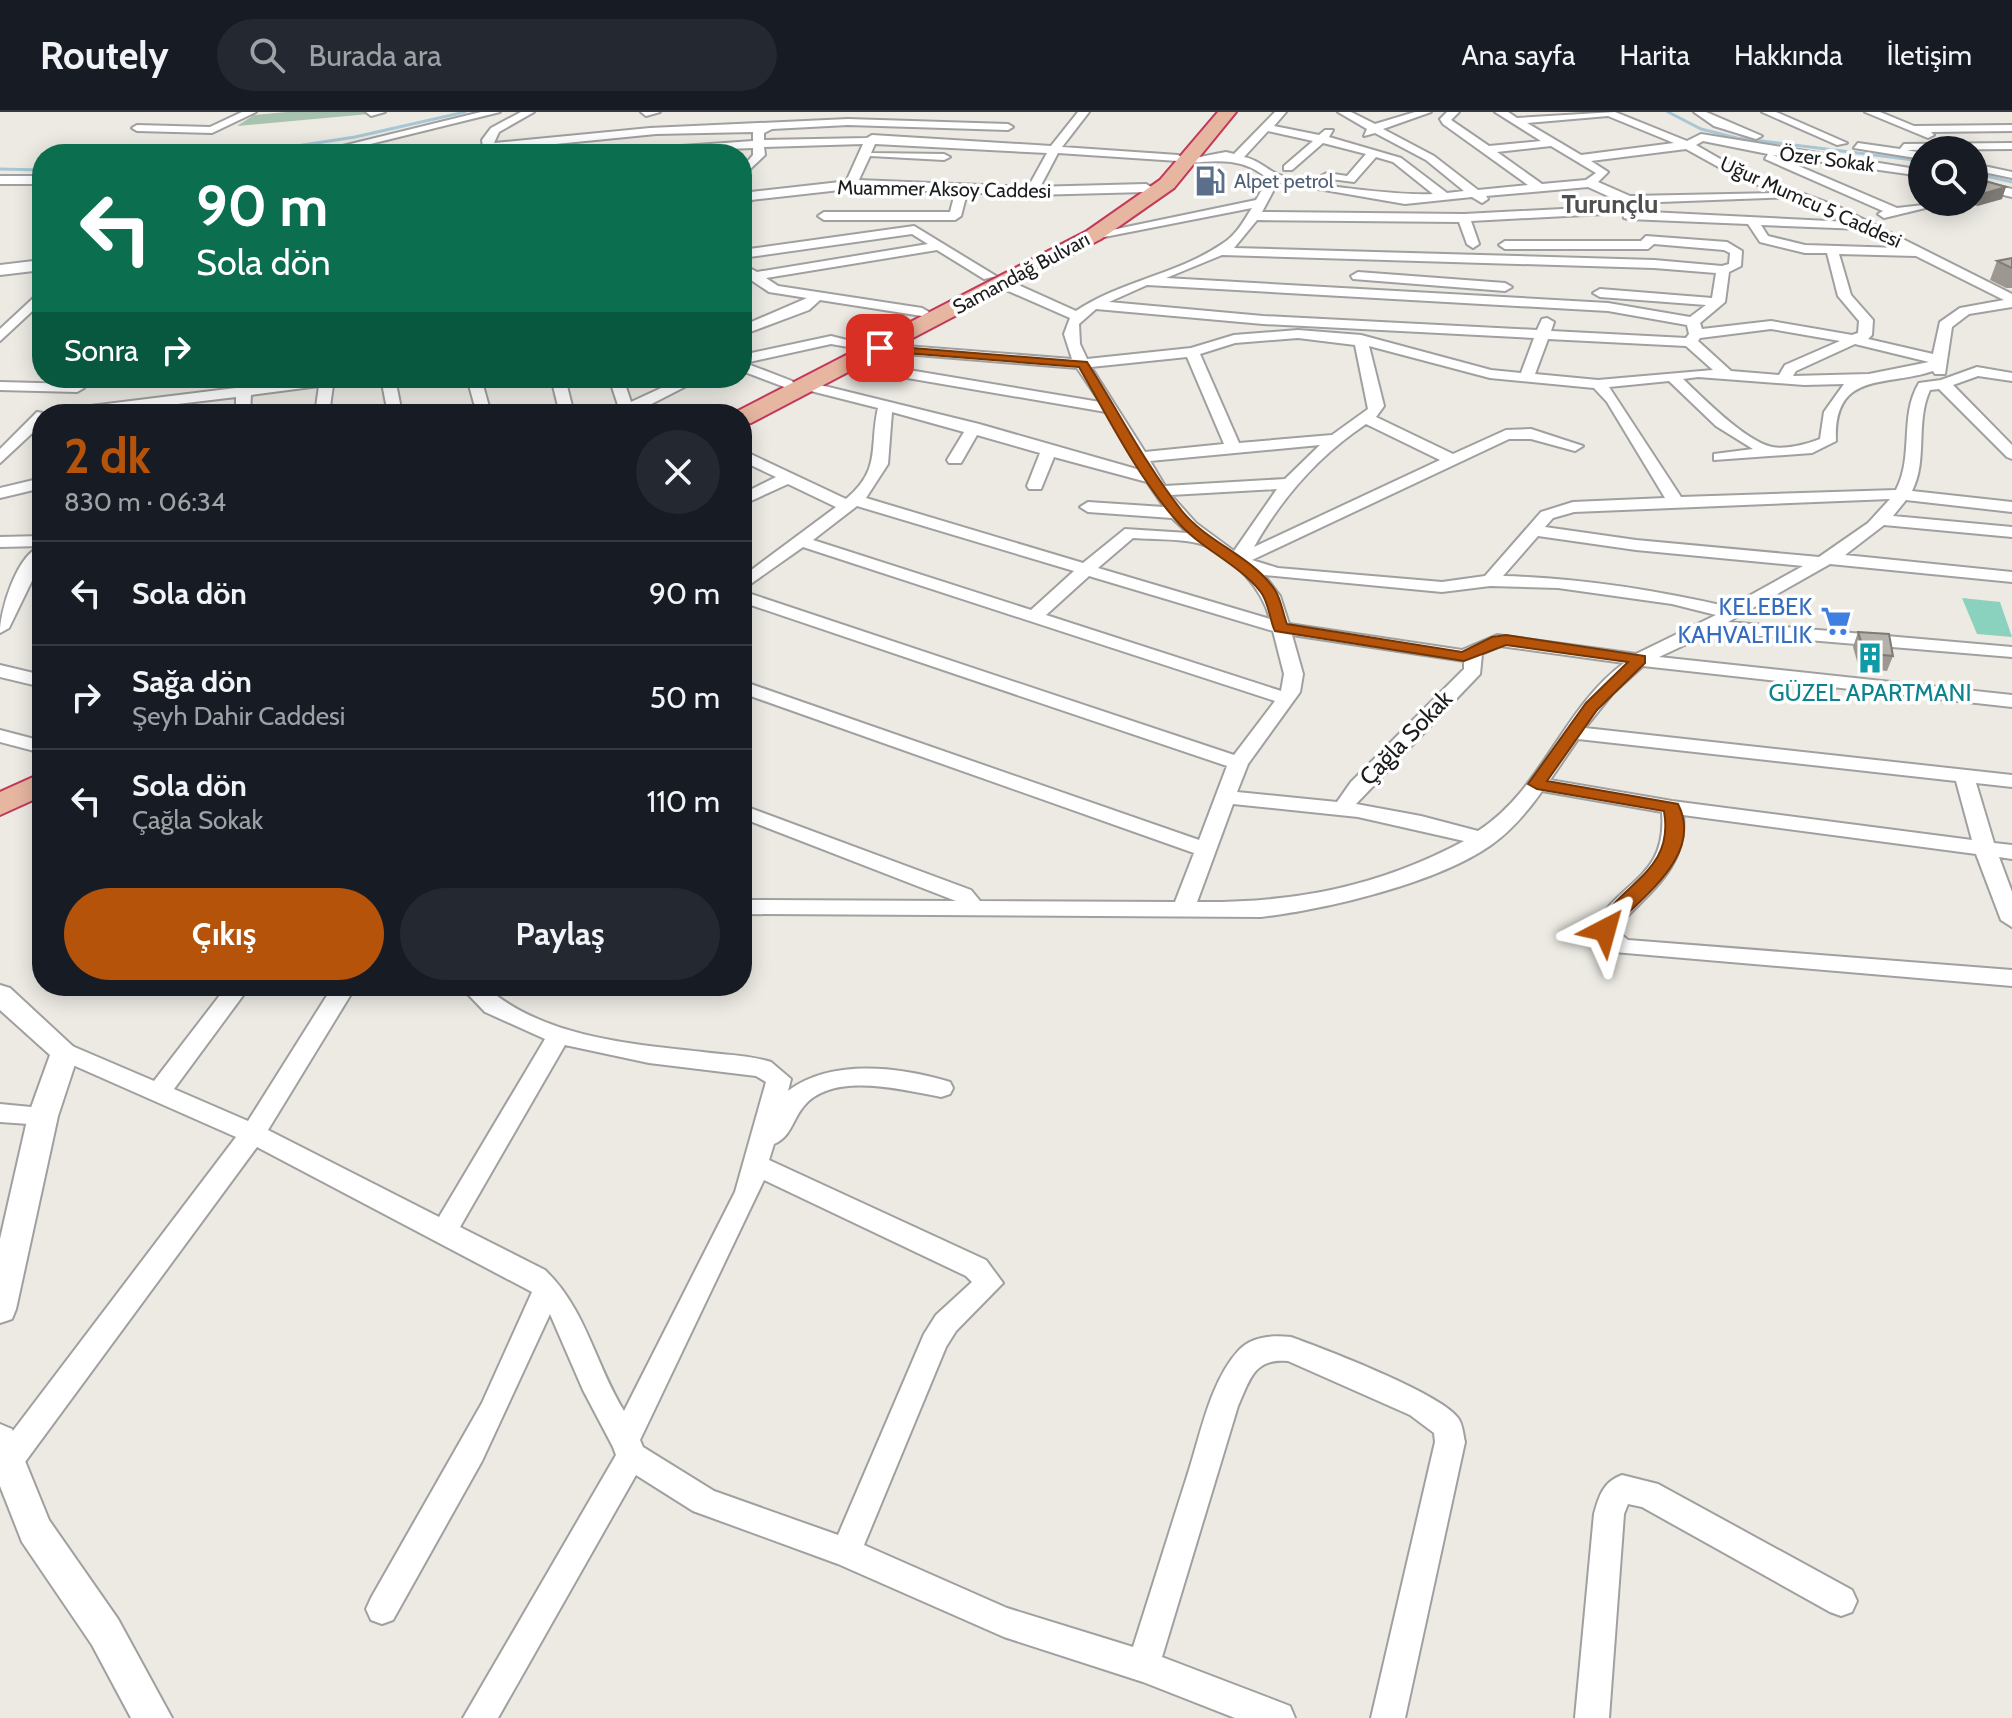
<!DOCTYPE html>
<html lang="tr">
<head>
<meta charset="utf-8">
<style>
  :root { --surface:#171b24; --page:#242831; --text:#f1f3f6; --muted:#9ea1a6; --line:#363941; --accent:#b45309 }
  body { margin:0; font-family:Cabin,sans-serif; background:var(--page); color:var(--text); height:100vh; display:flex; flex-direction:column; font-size:30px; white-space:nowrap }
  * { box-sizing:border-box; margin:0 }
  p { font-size:26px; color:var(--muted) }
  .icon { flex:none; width:44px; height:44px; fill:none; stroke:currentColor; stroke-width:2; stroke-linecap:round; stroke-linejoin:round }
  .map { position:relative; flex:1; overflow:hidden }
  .sheet { position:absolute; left:32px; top:292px; width:720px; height:592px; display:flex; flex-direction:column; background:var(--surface); border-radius:32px; box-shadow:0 4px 20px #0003 }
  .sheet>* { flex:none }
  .hud { position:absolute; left:32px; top:32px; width:720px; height:244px; border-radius:32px; box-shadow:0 4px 20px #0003; background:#0b6e4f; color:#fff; overflow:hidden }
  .fabs { position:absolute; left:1908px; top:24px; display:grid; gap:16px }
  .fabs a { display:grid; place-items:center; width:80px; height:80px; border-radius:50%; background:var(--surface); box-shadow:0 4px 20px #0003; font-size:40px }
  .pin { position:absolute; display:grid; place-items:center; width:68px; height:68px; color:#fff; margin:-34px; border-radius:16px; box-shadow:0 4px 12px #0006 }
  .me { position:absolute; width:88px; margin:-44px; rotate:39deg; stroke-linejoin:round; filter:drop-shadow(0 0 6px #0008) }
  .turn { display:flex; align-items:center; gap:28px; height:168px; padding:0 32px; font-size:36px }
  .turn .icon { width:104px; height:104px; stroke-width:2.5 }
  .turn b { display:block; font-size:56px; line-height:68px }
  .then { display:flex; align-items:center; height:76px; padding:0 32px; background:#0003; gap:16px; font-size:30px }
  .round { display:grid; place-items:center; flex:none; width:84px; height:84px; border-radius:42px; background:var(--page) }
  .headline { display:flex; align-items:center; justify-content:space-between; height:136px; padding:0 32px }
  h1 { font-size:48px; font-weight:700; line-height:60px; color:var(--accent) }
  .cta { display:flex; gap:16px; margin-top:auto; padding:16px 32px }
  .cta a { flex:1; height:92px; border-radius:48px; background:var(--accent); color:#fff; font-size:32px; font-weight:700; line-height:92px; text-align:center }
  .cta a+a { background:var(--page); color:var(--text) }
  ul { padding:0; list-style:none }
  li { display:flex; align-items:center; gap:24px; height:104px; padding:0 32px; border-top:2px solid var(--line) }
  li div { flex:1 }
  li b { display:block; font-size:30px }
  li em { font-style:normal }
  header { display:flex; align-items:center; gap:48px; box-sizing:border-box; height:112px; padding:0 40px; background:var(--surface); border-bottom:2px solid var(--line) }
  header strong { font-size:38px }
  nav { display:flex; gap:44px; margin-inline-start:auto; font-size:28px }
  .search { width:560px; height:72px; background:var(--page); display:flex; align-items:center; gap:20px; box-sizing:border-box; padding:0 28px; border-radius:44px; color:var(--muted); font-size:30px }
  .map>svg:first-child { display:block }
</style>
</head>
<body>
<header>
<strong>Routely</strong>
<div class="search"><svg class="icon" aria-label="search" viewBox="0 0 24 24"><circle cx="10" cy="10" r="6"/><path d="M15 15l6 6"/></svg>Burada ara</div>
<nav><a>Ana sayfa</a><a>Harita</a><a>Hakkında</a><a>İletişim</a></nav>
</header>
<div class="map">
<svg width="2012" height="1606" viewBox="0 0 2012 1606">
  <rect width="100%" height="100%" fill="#eceae3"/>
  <!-- cemetery -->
  <path fill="#a7c2ae" d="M287 0H366L369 2 237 14 254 3Z"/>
  <!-- pitch -->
  <path fill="#8ad2be" d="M1962 486 2000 490 2012 525 1977 522Z"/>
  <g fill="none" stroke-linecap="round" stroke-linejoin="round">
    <!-- stream -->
    <g stroke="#a9c6d5" stroke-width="3">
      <path d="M1668 0 1701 17 1737 26 1922 49"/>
      <path d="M245 42 355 25 465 0"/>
      <path d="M0 57 42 58"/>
      <path d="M1974 61 2012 70"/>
    </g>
    <!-- minor casing -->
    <g stroke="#a0a0a0" stroke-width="4">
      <g id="minor">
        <path d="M242 0H256L212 21 137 19 132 16 137 13 210 15Z"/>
        <path d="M366 0H385L371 4Z"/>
        <path d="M481 0H500L330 42H310Z"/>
        <path d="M521 0H534L499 20 494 31 650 16 848 7 1008 12 1013 15 1008 18 848 13 772 17 764 21V28L867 26 872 23 1051 34 1078 0H1089L1062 35 1178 43 1184 46 1178 49 1058 41 1038 79 1032 83 1026 79 1047 41 875 32 871 41 944 42 950 45 944 48 870 44 857 72 851 76 845 72 863 32 764 35 765 43 748 59 742 56 753 43V36L605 42 611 39 753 29V20L656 22 495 38 496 42H484L482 28 491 16Z"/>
        <path d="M641 0H660L646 4Z"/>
        <path d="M1275 0H1286L1274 14 1319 23 1325 18H1333L1329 25 1401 46 1447 81 1464 79 1426 48 1375 21 1364 24 1367 17 1338 0H1351L1375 12 1415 0H1431L1383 17 1434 44 1478 78 1528 73 1443 12 1440 7 1447 0H1459L1451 8 1489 34 1541 29 1495 0H1508L1517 6 1615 0 1687 29 1701 22 1922 58V64L1773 43 1897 96 1950 90 1884 106 1878 102 1883 99 1765 47 1768 42 1703 29 1696 33 1741 59 1839 95 2012 182V195L1969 202 1952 215 1945 262H1935L1933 259C1887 275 1833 258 1836 329L1812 341 1714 348V342L1753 337 1716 314 1669 269 1609 275 1681 385 1896 378C1914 344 1899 304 1919 271L1941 268 1977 255 2012 261V269L1978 264 1953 273 2012 333V347L2007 345 1939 277 1930 278C1915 310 1928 348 1912 379L2012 390V400L1906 388 1893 404 2012 415V425L1884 413 1845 443 2012 460V470L1830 452 1728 510 2012 535V545L1712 520 1659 545 2012 583V595L1643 554 1613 581 1585 616 2012 663V675L1976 671 1994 731 2012 733V747L1999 745 2012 780V815L2001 808 1976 742 1683 703C1688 755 1649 780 1617 815L1618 820 1628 828 2012 858V874L1614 840 1599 828 1595 813C1623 767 1667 765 1662 700L1542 679C1528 699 1511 719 1491 733 1437 771 1328 797 1261 805L742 802V788L956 789 742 706V693L971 778 980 789 1175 790 1194 741 742 581V569L1199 728 1227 654 742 490V479L1234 643 1275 589 803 435 742 478V465L836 395 788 372 742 393V382L776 365 742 349V338L846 387C882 357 869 335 878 296L803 277V271L808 270 979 312 1140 358 1106 300 849 256 842 252 849 248 1100 290 1077 256 880 240 873 236 880 232 1072 247 1064 222 1070 206 997 174V168H1007L1076 199C1121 169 1178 162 1222 132 1237 123 1244 108 1252 96L1094 127 1088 123 1256 88 1268 67C1245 46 1219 48 1190 51L1184 48 1226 40 1234 42ZM1608 4 1674 31 1581 43 1527 11ZM1268 19 1313 29 1284 54V58H1292L1323 31 1366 42 1347 64 1327 61 1321 64 1323 66 1354 70 1376 45 1393 50 1433 82C1408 84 1297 73 1277 62 1265 56 1258 48 1244 45ZM1551 34 1596 61 1586 68 1542 72 1497 40ZM1686 37 1733 63 1778 81 1630 84 1598 70 1608 60 1591 49ZM1278 70 1405 92 1472 85 1482 91 1488 87 1486 84 1588 75 1621 90 1620 94 1464 102 1262 100ZM1791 85 1849 110 1629 99 1633 91ZM1623 101 1624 106 1628 107 1748 112 1760 130 1805 141H1827L1838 184 1859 209 1858 221 1852 223 1771 209 1702 217 1700 211 1725 190 1729 160 1741 154 1742 139 1727 130 1646 124 1641 129H1505L1499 133 1505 137H1648L1654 132 1724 138 1730 141 1729 152 1722 154 1654 148 1234 136 1257 108 1459 110 1467 132 1473 136 1479 132 1471 109ZM1761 113 1862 117 1900 136 1805 133 1768 124ZM1839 142 1916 144 2004 188 1960 196 1940 210 1933 242 1868 227 1872 223 1873 208 1851 183ZM1222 143 1654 156 1716 161 1712 186 1600 177 1593 181 1600 185 1706 193 1690 205 1608 191 1166 166ZM1147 173 1608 199 1687 213 1689 222 1686 226 1551 219 1554 210 1547 206 1542 207 1537 218 1263 204 1109 190ZM1096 197 1263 212 1534 226 1521 261 1491 258 1361 223 1298 218 1234 223 1191 236 1087 247 1080 232 1079 212ZM1771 217 1840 229 1785 253 1779 263 1731 259 1698 229 1700 226ZM1298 226 1355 233 1368 297 1332 323 1239 331 1200 242 1235 231ZM1548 227 1686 234 1713 258 1598 268 1535 262ZM1855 232 1929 250 1869 262 1793 264 1796 259ZM1369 234 1490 266 1594 276 1607 290 1665 386 1573 390 1541 400 1485 464 1442 470 1278 456 1252 448 1509 327H1531L1575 339 1583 334 1531 317 1506 318 1453 342 1376 305 1384 294ZM1187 245 1224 332 1145 340 1091 255ZM1698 265 1804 273 1844 272 1824 300 1820 327C1808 332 1785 338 1772 335 1745 329 1703 286 1683 267ZM892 300 964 320 947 348 949 351H961L977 323 1040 341 1027 374 1029 377H1041L1054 345 1147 370 1164 395 1088 390 1080 395 1088 400 1172 406 1188 421 1125 417 1083 451 866 386 888 352ZM1366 312 1440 348 1254 435C1281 387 1319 343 1366 312ZM1320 333 1285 367 1165 374 1150 349ZM1277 377 1234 439 1196 411 1171 383ZM1890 387 1868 411 1819 445 1636 428 1545 415 1553 406 1574 400ZM857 394 1074 459 1031 498 813 428ZM1538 424 1636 438 1803 454 1729 495C1655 478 1580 466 1503 464ZM1133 426C1154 428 1185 426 1204 433 1234 446 1262 476 1270 507L1098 456ZM1264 463 1442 480 1490 474 1558 476 1672 492 1716 503 1636 542 1497 523 1462 538 1289 512 1280 484ZM1089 464 1273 519 1284 562 1281 579 1046 503ZM1292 523 1464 549V557L1351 670 1337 690 1237 680 1248 652 1300 580 1303 562ZM1500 534 1624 551C1562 597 1543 677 1478 719L1421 704 1356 692 1480 562 1482 542ZM1578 627 1956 669 1972 728 1672 689 1550 668ZM1233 692 1358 705 1464 729C1378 775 1294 791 1197 790Z"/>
        <path d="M1694 0H1706L1762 24 1756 27 1714 14Z"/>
        <path d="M1762 0H1776L1847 31 1837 33Z"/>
        <path d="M1865 0H1880L1914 14 2012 13V19L1931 20 1934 23 1928 26Z"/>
        <path d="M1858 31 1900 37 1904 32 2012 31V37L1907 38 1922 41V47L1854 36Z"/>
        <path d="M1974 52 2012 60V66L1974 58Z"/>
        <rect x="0" y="64" width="42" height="8"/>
        <path d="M1974 68 2012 77V85L1974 76Z"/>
        <path d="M962 73 968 77 961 104 955 108H824L818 104 824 100H950L956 77Z"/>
        <path d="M742 82 752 85 748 97 742 101Z"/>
        <path d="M914 114 996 164 984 167 937 138 766 166 778 174 922 196 929 200 922 204 820 188 809 198 742 223V214L807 186 769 180 742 162V152L757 160 928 132 912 122 742 146V138Z"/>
        <path d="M1358 160 1505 171 1512 175 1505 179 1353 167 1351 164Z"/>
        <path d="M42 178V190L0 229V217Z"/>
        <path d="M831 224 867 233 860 237 831 232 745 251 792 269 794 272 787 276 742 259V243Z"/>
        <path d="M316 266H334L329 302H315L319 274 251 283 250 302H236V285L94 302H51L58 298Z"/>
        <path d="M381 266H395L402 302H388Z"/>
        <path d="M467 266H481L491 302H477Z"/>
        <path d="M551 266H565L574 302H560Z"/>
        <path d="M609 266H623L631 290 683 266H702L632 302H611L619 296Z"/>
        <path d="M0 270 77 272 84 276 77 280 0 278Z"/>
        <path d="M37 300 49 302H42V312L0 351V337Z"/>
        <path d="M42 366V376L0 386V376Z"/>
        <path d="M42 424V448L9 516 0 521C0 499 17 441 42 434L0 435V425Z"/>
        <path d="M0 553 42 563V575L0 565Z"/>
        <path d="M0 618 42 629V641L0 630Z"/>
        <path d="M227 874H250L174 977 248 1009 333 874H356L268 1018 439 1105 545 927 485 900 460 874H485C541 925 630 932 703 940 725 943 749 943 771 950L791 967 788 979C831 946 901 955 950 970L953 976 950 982 941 985C903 978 833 959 804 994 792 1008 792 1024 774 1032L769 1048 986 1148 1003 1171 956 1219 946 1235 864 1433 1007 1496 1133 1535C1152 1476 1170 1417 1189 1358 1201 1320 1211 1268 1239 1238 1252 1224 1273 1223 1291 1225 1324 1237 1440 1281 1458 1306 1463 1313 1463 1322 1465 1330L1405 1606H1371L1435 1330 1434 1321 1410 1303 1288 1249C1254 1246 1250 1267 1238 1294L1162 1545 1290 1594 1295 1606H1235L1143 1570 1004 1525 838 1452 693 1399 636 1363 498 1606H463L616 1343 613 1335 583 1278 550 1202 482 1349 393 1508 382 1512 371 1508 366 1497 371 1486 482 1291 532 1180 257 1035 11 1369 0 1373V1336L236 1025 57 946 53 940 57 934 65 931 154 969ZM565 933 649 951 756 964 766 970 735 1080 624 1299C595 1252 586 1197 545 1158L460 1115ZM764 1068 966 1164 972 1170 936 1203 924 1222 838 1423 714 1379 643 1335 640 1328Z"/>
        <path d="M0 992 52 997 55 1004 52 1011 43 1013 0 1010Z"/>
        <path d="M1622 1363 1658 1372 1852 1478 1857 1489 1852 1500 1841 1504 1830 1500 1642 1395 1628 1392 1624 1402 1609 1606H1575L1594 1402C1599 1384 1603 1370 1622 1363Z"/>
      </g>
    </g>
    <!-- tertiary casing -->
    <g stroke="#a0a0a0" stroke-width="4">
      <g id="tertiary">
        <path d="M858 68 1032 75 1146 72 1153 76 1146 80 1032 83 858 76 742 89V81Z"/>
        <path d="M42 148V158L0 163V153Z"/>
        <path d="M0 873 10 876 79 940 58 1004 16 1197 12 1207 0 1211V1127L28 1004 50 943 0 898Z"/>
        <path d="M0 1312 12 1317 49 1408 118 1507 172 1606H131L92 1533 22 1430 0 1374Z"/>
      </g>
    </g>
    <!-- trunk casing -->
    <g stroke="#c2395a" stroke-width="4">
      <g id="trunk">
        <path d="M1218 0H1236L1174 76 1101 127 751 311 742 313V302H732L1087 119 1160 68Z"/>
        <path d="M42 661V684L0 703V680Z"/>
      </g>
    </g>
    <!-- minor -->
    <use href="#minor" fill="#fff" fill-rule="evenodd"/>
    <!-- tertiary -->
    <use href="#tertiary" fill="#fff" fill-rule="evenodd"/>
    <!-- trunk -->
    <use href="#trunk" fill="#e6b6a0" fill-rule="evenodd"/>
  </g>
  <!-- wall -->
  <g fill="#9c9791">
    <path d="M1974 70 2002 87 1977 94 1966 90H1974Z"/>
    <path d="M2012 146V176H2006L1990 168 1997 149Z"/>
    <path d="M1858 520 1893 544 1887 559 1859 556 1853 535Z"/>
  </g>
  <!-- shaded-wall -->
  <path fill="#7f7b76" d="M2006 75 2002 87 1977 94 1982 82Z"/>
  <!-- building -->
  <g fill="#b5b0a9" stroke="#7f7b76" stroke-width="2">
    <path d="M1982 68 2006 75 1982 82 1974 80V70Z"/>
    <path d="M2012 146V156L1997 149Z"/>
    <path d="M1858 520 1889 522 1893 544 1865 541Z"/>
  </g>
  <!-- route -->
  <path fill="#b45309" stroke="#753606" stroke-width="2" d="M875 233 1087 250C1119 300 1145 352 1182 399 1208 431 1252 444 1275 478 1281 487 1283 502 1287 512L1462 540 1492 525 1506 523 1645 544V551L1597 598 1547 669 1678 692C1703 741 1647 781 1617 812L1612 823H1599L1596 818C1618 770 1675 762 1664 699L1537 677 1528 672 1586 591 1628 550 1506 533 1464 549 1275 519C1269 507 1269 489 1260 479 1236 450 1199 436 1175 407 1136 362 1109 307 1079 255L880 239Z"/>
  <!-- icons -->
  <defs>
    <g id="fuel-bare" transform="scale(2.4)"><path d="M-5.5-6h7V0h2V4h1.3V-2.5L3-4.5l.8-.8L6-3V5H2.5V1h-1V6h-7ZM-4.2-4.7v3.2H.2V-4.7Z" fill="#5c6f8a" stroke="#fff" stroke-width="2.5" paint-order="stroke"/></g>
    <g id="supermarket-bare" transform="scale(2.4)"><path d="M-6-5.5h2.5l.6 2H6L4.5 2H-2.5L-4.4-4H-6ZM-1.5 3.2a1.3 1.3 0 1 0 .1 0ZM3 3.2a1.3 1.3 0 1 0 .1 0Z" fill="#3f7fe0" stroke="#fff" stroke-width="2.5" paint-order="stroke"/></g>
    <g id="building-bare" transform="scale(2.4)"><path d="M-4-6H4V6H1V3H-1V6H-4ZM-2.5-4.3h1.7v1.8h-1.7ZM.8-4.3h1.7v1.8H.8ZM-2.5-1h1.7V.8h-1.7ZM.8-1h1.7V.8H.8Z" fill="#0f9aa8" stroke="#fff" stroke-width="2.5" paint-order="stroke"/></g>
  </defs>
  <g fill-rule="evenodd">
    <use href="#fuel-bare" x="1210" y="69"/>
    <use href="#supermarket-bare" x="1836" y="509"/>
    <use href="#building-bare" x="1870" y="546"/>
  </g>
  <g text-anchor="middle" stroke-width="7" stroke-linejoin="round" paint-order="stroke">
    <!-- far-street labels -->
    <g font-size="20" fill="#1c1c1c" stroke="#fff">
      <text transform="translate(1827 47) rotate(7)" y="7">Özer Sokak</text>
      <text transform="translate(944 77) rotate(1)" y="7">Muammer Aksoy Caddesi</text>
      <text transform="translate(1811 90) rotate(24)" y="7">Uğur Mumcu 5 Caddesi</text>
      <text transform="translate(1021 161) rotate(-28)" y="7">Samandağ Bulvarı</text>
    </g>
    <!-- far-service labels -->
    <g font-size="20" fill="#4e5e75" stroke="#fff" text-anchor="start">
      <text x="1234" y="76">Alpet petrol</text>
    </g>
    <!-- shop labels -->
    <g font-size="24" fill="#366cbe" stroke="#fff" text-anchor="end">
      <text x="1812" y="503">KELEBEK<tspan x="1812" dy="28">KAHVALTILIK</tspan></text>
    </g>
    <!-- culture labels -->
    <g font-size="24" fill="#0d838f" stroke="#fff">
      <text x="1870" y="589">GÜZEL APARTMANI</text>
    </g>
    <!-- street labels -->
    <g font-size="24" fill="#1c1c1c" stroke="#fff">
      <text transform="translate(1406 626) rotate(-46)" y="8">Çağla Sokak</text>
    </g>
    <!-- far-district labels -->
    <g font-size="26" font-weight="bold" fill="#4f4f4f" stroke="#fff">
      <text x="1610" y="101">Turunçlu</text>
    </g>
  </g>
</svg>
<div class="fabs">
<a><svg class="icon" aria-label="search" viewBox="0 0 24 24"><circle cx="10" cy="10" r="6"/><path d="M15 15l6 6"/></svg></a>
</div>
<div class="pin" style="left:880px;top:236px;background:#d93025"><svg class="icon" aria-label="arrive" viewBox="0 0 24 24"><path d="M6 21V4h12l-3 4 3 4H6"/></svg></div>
<svg class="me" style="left:1605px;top:818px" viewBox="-20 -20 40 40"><path d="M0-17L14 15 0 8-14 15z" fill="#b45309" stroke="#fff" stroke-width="4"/></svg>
<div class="hud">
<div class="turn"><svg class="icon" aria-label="left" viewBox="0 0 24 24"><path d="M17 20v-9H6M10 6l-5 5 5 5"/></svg><div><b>90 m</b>Sola dön</div></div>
<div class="then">Sonra<svg class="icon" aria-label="right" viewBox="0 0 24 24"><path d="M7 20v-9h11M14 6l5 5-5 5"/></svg></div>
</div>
<section class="sheet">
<div class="headline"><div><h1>2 dk</h1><p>830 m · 06:34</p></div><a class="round"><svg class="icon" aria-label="close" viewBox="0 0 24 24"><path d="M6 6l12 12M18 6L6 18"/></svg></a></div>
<ul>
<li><svg class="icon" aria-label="left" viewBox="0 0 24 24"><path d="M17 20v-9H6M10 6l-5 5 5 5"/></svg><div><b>Sola dön</b></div><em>90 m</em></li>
<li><svg class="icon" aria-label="right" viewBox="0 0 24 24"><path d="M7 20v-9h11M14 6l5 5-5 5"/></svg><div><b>Sağa dön</b><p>Şeyh Dahir Caddesi</p></div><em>50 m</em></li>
<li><svg class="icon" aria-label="left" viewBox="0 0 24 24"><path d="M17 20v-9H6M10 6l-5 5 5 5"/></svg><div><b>Sola dön</b><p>Çağla Sokak</p></div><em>110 m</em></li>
</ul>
<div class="cta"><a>Çıkış</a><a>Paylaş</a></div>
</section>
</div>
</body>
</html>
